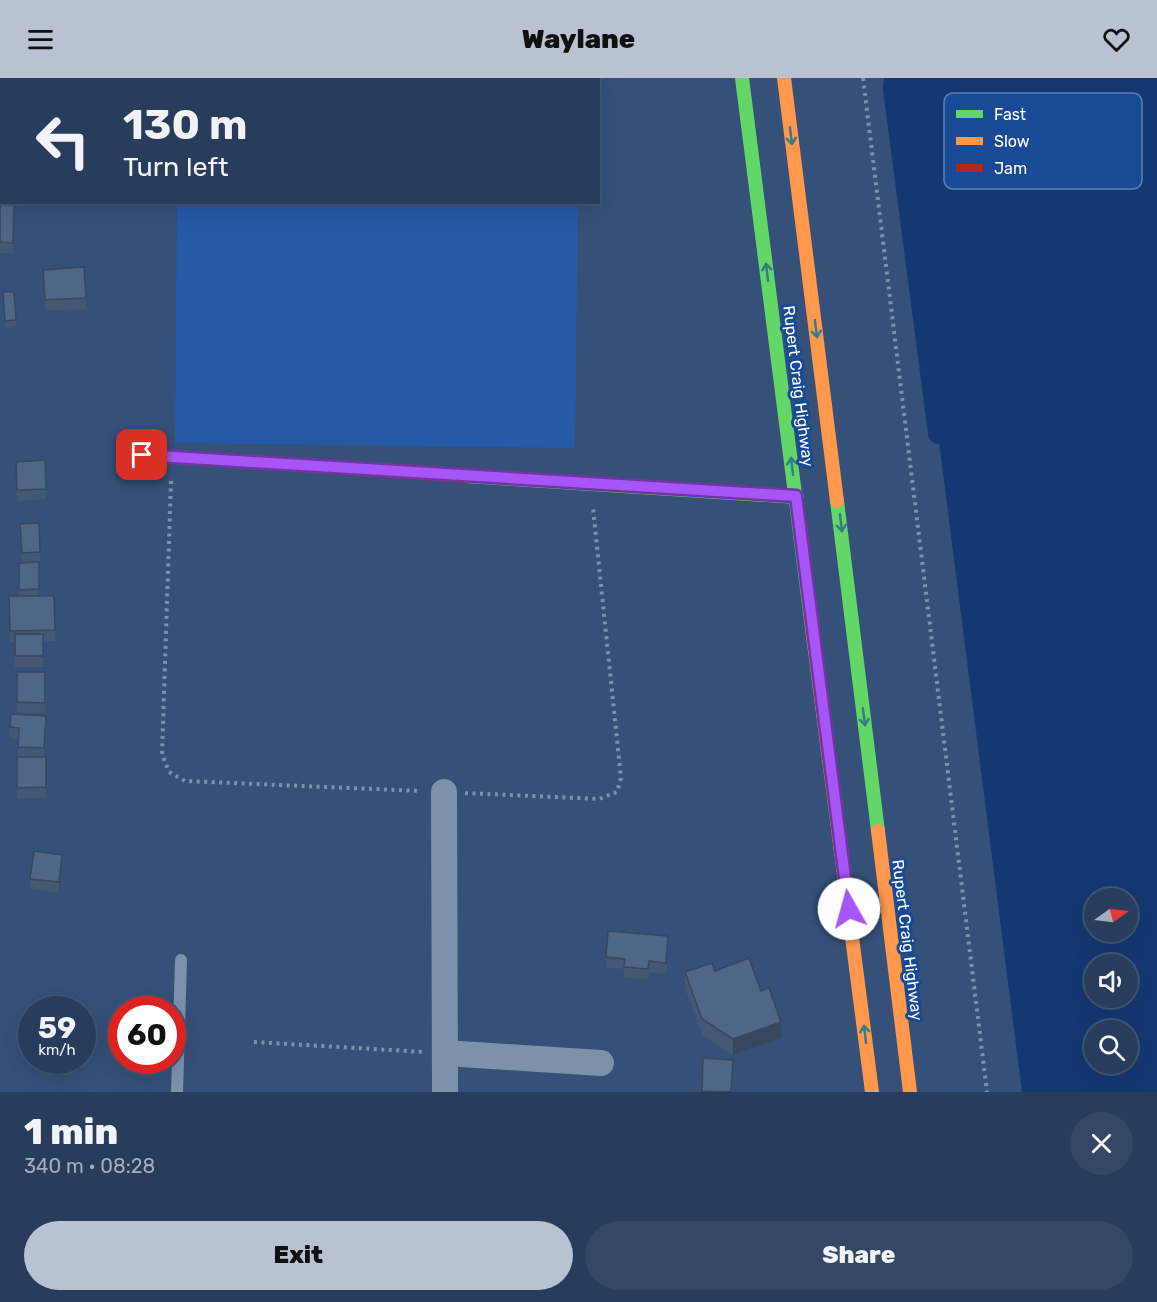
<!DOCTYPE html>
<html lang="en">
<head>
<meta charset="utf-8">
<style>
  :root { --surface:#283c5b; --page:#344764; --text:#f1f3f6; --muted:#a5adbb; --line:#445671; --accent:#b8c2d0 }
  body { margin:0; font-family:Rubik,sans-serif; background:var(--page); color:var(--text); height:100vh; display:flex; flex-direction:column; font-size:22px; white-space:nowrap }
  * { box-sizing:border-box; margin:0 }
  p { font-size:20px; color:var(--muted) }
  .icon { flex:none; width:33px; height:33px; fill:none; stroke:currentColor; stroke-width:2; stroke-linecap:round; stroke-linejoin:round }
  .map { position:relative; height:1014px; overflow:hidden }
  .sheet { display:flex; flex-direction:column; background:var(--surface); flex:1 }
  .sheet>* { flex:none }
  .hud { position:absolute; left:0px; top:0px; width:600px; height:126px; box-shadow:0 6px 24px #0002,0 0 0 2px var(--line); background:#283c5b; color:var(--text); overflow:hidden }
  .needle { width:39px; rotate:76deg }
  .buttons { position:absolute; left:1084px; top:810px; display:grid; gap:12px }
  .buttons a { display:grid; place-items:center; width:54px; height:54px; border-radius:50%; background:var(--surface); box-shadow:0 6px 24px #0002,0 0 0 2px var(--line); font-size:30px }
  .speed { position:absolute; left:18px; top:918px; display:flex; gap:12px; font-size:30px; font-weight:700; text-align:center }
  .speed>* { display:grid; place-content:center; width:78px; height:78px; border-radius:50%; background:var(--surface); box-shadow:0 6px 24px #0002,0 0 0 2px var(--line); line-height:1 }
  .speed small { font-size:15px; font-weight:400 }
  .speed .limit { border:9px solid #d22; background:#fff; color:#111 }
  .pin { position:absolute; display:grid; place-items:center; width:51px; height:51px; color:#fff; margin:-26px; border-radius:12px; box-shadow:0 3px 9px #0006 }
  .me { position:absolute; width:66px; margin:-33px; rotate:353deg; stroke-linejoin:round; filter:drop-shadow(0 0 4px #0008) }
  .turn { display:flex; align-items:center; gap:21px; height:126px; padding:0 24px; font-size:27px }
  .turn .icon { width:78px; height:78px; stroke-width:2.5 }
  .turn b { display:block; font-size:42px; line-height:51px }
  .round { display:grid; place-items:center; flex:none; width:63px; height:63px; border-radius:32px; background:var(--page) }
  .head { display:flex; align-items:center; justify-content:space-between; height:102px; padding:0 24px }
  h1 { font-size:36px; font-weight:800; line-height:45px }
  .primary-button { display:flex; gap:12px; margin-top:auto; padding:12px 24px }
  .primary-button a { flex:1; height:69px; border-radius:36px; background:var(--accent); color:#111; font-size:24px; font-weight:800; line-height:69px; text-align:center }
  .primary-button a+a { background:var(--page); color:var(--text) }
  header { display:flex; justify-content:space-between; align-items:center; height:78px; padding:0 24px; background:var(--accent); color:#111; font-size:27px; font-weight:800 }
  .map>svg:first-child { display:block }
</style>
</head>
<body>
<header><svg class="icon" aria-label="menu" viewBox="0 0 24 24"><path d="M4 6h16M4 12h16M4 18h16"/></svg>Waylane<svg class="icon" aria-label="heart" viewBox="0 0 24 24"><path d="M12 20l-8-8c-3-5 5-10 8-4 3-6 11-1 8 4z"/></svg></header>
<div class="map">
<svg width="1157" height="1014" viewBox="0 0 1157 1014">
  <rect width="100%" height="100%" fill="#355079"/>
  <!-- green -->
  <path fill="#255aa7" d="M177 125H578L575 370 175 365Z"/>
  <!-- water -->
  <path fill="#143873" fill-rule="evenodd" d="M895 0H1157V1014H1022L894 11ZM1095 820H1128V854H1095ZM1095 886H1128V920H1095ZM1095 952H1128V986H1095Z"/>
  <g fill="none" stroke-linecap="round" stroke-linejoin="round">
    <!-- canal -->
    <path stroke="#143873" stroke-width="22" d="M895 0 894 11 939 355"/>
    <!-- path -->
    <g stroke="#7e91ab" stroke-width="4" stroke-dasharray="3 4.5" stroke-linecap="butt">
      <path d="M863 0 987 1014"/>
      <path d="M171 403 162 676 169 694 185 703 421 713"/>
      <path d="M465 715 599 721 617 714 621 700 593 430"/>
      <path d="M254 964 424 974"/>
    </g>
    <!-- lane -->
    <path stroke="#7e91ab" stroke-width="12" d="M177 1014 181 882"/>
    <!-- street -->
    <g stroke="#7e91ab" stroke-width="26">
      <path d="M444 714 445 1014"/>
      <path d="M445 975 601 985"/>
    </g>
    <!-- fast -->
    <g stroke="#63d668" stroke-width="14">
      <path d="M742 0 810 534"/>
      <path d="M465 398 797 419"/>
      <path d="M837 423 878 753"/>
    </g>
    <!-- slow -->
    <g stroke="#ff974d" stroke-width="14">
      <path d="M784 0 837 423"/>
      <path d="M810 534 872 1014"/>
      <path d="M878 753 910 1014"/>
    </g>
    <!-- jam -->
    <path stroke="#b3261e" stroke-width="14" d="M142 377 465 398"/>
  </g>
  <!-- wall -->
  <g fill="#455873">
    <path d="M0 123 14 124 13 175H0Z"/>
    <path d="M43 192 86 220V231L45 233Z"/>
    <path d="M3 220 16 242V248L5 249Z"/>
    <path d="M45 382 46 421 17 423 16 384Z"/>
    <path d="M20 446 40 474V484H39V518H54L55 563H43V589H15V564H10L9 518H19V485H22Z"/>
    <rect x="17" y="594" width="28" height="41"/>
    <path d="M10 649H46L44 679H46V720H17V679H18V661L10 660Z"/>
    <path d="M62 788 59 815 30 811V801Z"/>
    <path d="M668 869 666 896 649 894 648 901 624 900V891L606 889V879Z"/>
    <path d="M715 893 761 913 781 960 733 977 702 957 685 910V894Z"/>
  </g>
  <!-- shaded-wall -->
  <g fill="#38475e">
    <path d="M62 777V788L59 815V804Z"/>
    <path d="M781 944V960L733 977V961Z"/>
  </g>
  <!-- building -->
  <g fill="#506686" stroke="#38475e" stroke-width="1.5">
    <path d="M0 123H2V124H14L13 165 0 164Z"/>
    <path d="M84 189 86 220 45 222 43 192Z"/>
    <path d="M3 214H14L16 242 5 243Z"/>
    <path d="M45 382 46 411 17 412 16 384Z"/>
    <path d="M39 445 40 474 22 475 20 446Z"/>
    <path d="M39 484V511L19 512V485Z"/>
    <path d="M9 518H54L55 552 10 553Z"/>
    <rect x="15" y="556" width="28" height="22"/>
    <path d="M17 594H45V625L17 624Z"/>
    <path d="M11 636 46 638 44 670 18 669 19 650 10 649Z"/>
    <path d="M17 679H46V709L17 710Z"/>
    <path d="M34 773 62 777 59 804 30 801Z"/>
    <path d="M608 853 668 858 666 885 649 883 648 891 624 889 625 881 606 879Z"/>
    <path d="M749 880 761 913 769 910 781 944 733 961 702 941 685 894 712 885 715 893Z"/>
    <path d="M703 980 733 982 731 1014 702 1013Z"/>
  </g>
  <!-- one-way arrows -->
  <defs><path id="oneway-shaft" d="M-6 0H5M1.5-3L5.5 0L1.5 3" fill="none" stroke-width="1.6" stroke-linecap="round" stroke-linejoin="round" transform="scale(1.5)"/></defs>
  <g stroke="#337b85">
    <use href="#oneway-shaft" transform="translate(791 58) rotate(83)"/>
    <use href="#oneway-shaft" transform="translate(767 194) rotate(-97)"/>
    <use href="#oneway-shaft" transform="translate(816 251) rotate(83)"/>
    <use href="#oneway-shaft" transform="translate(792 388) rotate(-97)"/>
    <use href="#oneway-shaft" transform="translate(841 445) rotate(83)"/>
    <use href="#oneway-shaft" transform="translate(864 639) rotate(83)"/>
    <use href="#oneway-shaft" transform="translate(865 956) rotate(-97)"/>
  </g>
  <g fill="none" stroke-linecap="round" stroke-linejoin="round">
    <!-- route casing -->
    <g stroke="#6d37a1" stroke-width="15">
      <path id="route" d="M142 377 796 418 849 831"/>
    </g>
    <!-- route -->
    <use href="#route" stroke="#a855f7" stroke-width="10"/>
  </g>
  <g text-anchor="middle" stroke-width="6" stroke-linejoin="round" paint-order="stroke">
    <!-- street labels -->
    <g font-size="16" fill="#fff" stroke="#194a95">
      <text transform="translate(799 308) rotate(83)" y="6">Rupert Craig Highway</text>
      <text transform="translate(908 862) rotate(83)" y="6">Rupert Craig Highway</text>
    </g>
  </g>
  <!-- legend -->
  <rect x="944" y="15" width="198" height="96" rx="9" fill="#194a95" stroke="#5e80b5" stroke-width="1.5"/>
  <rect x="956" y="32" width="27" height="8" fill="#63d668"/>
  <rect x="956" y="59" width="27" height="8" fill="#ff974d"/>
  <rect x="956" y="86" width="27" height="8" fill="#b3261e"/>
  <g font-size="16" fill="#fff">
    <text x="994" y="42">Fast</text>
    <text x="994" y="69">Slow</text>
    <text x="994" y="96">Jam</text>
  </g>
</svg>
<div class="buttons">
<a><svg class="needle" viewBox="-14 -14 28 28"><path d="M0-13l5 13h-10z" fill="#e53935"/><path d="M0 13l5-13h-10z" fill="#a5adbb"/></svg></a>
<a><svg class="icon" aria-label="sound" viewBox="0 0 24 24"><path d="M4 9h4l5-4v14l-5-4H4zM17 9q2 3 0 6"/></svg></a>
<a><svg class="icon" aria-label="search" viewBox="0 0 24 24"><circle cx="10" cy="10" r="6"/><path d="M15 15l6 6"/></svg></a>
</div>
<div class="speed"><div>59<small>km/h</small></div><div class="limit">60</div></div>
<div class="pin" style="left:142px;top:377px;background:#d93025"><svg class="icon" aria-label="arrive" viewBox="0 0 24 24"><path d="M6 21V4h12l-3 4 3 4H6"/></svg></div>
<svg class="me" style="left:849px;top:831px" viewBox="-20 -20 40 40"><circle r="19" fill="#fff"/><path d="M0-13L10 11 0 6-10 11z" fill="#a855f7"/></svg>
<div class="hud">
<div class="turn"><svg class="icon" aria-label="left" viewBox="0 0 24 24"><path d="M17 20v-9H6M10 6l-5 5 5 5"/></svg><div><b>130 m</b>Turn left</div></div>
</div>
</div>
<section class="sheet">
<div class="head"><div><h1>1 min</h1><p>340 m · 08:28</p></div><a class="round"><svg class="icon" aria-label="close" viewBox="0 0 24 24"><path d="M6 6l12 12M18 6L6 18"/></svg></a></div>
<div class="primary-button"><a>Exit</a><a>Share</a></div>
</section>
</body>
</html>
